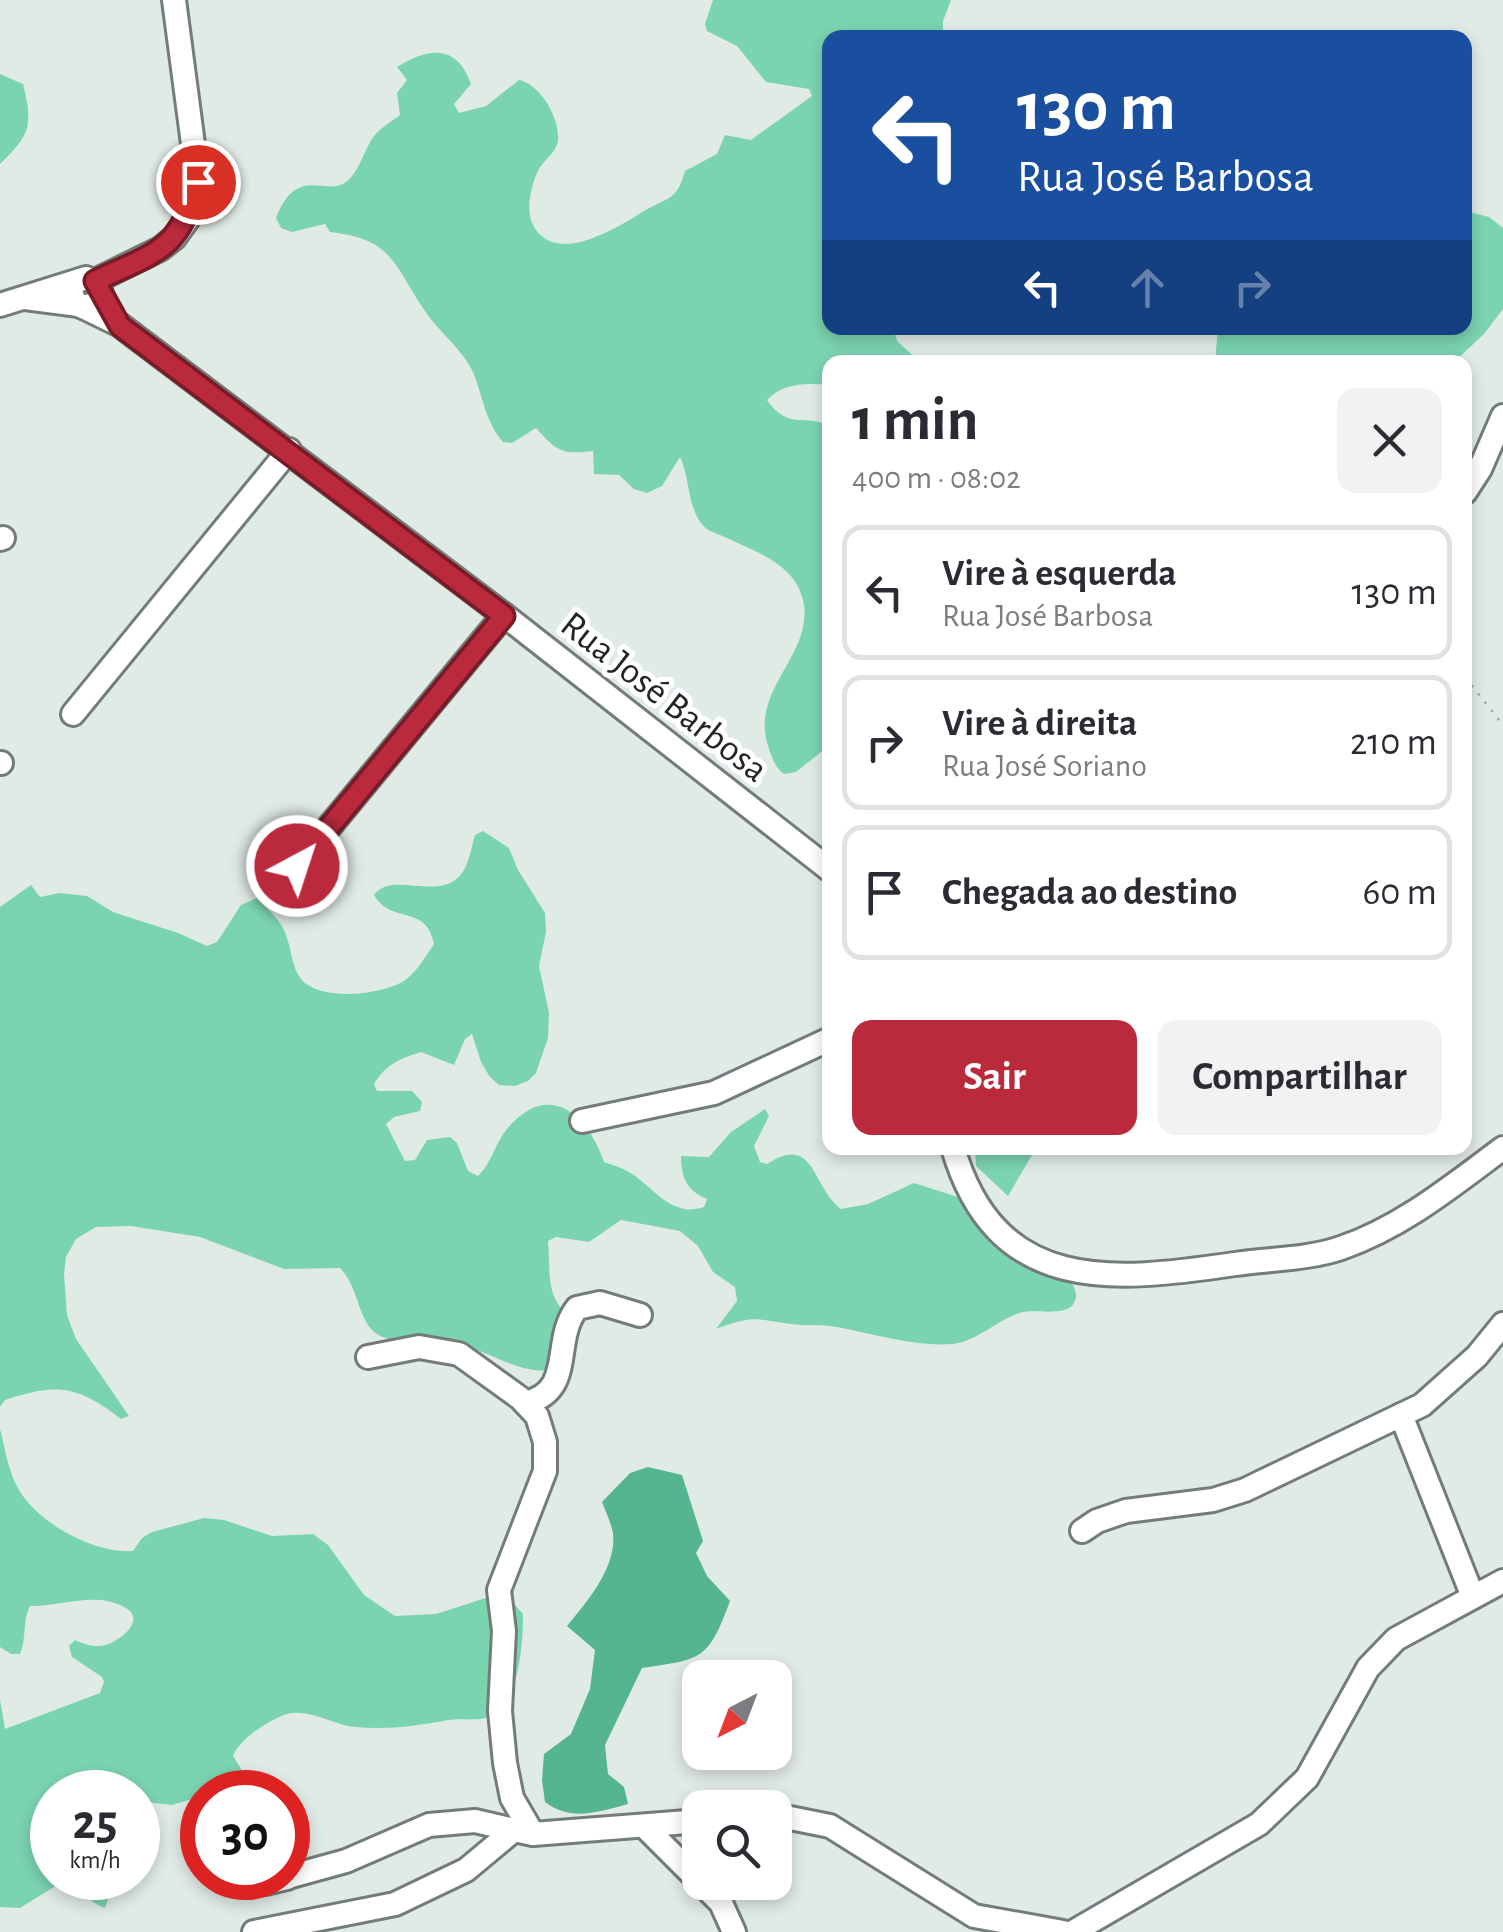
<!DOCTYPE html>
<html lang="pt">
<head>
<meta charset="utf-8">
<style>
  :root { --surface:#fff; --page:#f2f2f3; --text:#2b2b33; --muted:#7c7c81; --line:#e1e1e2; --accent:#ba293c }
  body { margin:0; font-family:"Alegreya Sans",sans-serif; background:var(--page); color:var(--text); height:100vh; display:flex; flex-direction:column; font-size:38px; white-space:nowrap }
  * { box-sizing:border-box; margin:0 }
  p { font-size:32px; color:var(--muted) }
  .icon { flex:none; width:55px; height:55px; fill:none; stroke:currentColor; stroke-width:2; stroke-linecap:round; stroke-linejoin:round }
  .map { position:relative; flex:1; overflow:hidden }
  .panel { position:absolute; left:822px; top:355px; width:650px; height:800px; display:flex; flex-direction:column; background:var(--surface); border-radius:20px; box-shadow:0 5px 15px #0003 }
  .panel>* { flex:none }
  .guide { position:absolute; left:822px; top:30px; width:650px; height:305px; border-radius:20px; box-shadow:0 5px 15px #0003; background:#1a4fa0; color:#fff; overflow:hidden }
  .needle { width:65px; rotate:222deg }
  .controls { position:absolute; left:682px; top:1660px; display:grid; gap:20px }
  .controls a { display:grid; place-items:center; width:110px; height:110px; border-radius:20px; background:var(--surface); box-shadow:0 5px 15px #0003; font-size:50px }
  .speed { position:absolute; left:30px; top:1770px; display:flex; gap:20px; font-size:50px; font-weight:700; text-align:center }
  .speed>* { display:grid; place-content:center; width:130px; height:130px; border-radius:50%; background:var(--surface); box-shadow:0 5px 15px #0003; line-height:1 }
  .speed small { font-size:25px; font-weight:400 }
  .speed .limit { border:15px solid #d22; background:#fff; color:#111 }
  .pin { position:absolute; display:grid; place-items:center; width:85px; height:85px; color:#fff; margin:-42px; border:5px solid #fff; border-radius:50%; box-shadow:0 2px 10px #0007 }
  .me { position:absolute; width:110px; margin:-55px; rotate:40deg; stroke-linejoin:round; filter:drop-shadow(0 0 8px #0008) }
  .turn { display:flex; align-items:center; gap:35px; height:210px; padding:0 30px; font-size:45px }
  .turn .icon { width:130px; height:130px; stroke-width:2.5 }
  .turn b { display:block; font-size:70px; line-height:85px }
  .lanes { display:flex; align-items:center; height:95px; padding:0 30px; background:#0003; justify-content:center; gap:50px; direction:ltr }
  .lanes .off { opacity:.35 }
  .round { display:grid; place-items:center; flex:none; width:105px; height:105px; border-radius:20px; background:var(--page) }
  .headline { display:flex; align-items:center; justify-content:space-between; height:170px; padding:0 30px }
  h1 { font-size:60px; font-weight:600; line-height:75px }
  .action { display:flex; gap:20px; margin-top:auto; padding:20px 30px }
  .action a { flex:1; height:115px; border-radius:20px; background:var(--accent); color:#fff; font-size:40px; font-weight:600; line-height:115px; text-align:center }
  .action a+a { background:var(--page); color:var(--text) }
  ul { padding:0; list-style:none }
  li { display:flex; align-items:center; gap:30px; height:135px; margin:0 20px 15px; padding:0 10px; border:5px solid var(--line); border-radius:20px }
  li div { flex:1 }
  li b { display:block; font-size:38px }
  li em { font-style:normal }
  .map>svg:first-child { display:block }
</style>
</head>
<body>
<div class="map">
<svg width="1503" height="1932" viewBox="0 0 1503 1932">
  <rect width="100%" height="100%" fill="#e1ebe6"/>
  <!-- green -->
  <g fill="#7bd4b0">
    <path d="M713 0H951L943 21V37L830 38V328H893L897 341 920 362H830V385C808 383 784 382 767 400 789 432 807 412 830 427V755L821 752 796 772 784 774C775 767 773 760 769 749 748 691 811 658 804 605 798 565 758 553 727 538 718 534 706 531 701 523 687 504 690 478 680 457L662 486 647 493 634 489 619 475 594 474 593 451C561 455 557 451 536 428L512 443 503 442C485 421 483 397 473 372 463 350 439 332 425 311 394 267 395 239 330 232L325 224 292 232 281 228 276 218C297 164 325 197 346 182 360 172 364 148 375 135 382 127 392 121 400 115L397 93 407 80 397 67C429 47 457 44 471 84L454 104 459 113 486 106 519 80C540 84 560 118 558 140 557 153 543 160 538 171 531 185 526 209 532 223 553 268 615 229 644 211 669 196 676 202 685 171L717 154 725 135 751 140 812 96 809 89 766 82 737 46 707 31 705 24Z"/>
    <path d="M0 74 23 84C33 125 31 134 0 164Z"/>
    <path d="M1465 211 1489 217 1503 228V309L1484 334 1454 362H1215L1218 328H1465Z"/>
    <path d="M483 831 509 848 518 870 545 913 546 932 539 966 549 1013 548 1038 536 1073 528 1081 515 1086 499 1085 490 1077 481 1062 472 1034 465 1039 454 1065 421 1052C401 1058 385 1065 374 1084L377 1091H412L422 1102 420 1111 394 1117 386 1124 405 1161 415 1160 427 1140 450 1137 457 1143 468 1171 478 1176C492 1163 495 1143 507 1129 548 1079 588 1114 604 1162 612 1165 620 1167 627 1171 652 1184 670 1219 704 1207L707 1199C687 1191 681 1177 681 1156L709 1157 731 1132 765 1109 769 1116 754 1146 760 1162 767 1164C815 1133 811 1186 841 1209L868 1204 914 1183 964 1199 1060 1270C1068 1278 1081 1290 1074 1303 1067 1317 1036 1309 1023 1312 999 1318 977 1342 952 1344 912 1347 869 1332 830 1326 817 1324 804 1326 791 1324 753 1319 755 1315 716 1329L737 1301 735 1287 713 1272 698 1246 680 1231 621 1220 589 1242 556 1237 548 1241C551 1274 544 1302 576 1320 578 1332 576 1338 571 1349 550 1396 495 1352 461 1345 435 1341 400 1348 377 1334 358 1322 359 1287 340 1268L284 1269 200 1237 131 1226 96 1227 76 1239 66 1257 64 1274 67 1315 76 1339 129 1416 121 1419C77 1385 57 1383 5 1400L0 1407V907L31 885 40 897 60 893 87 896 113 912 178 933 207 946 217 942 241 905 257 898C267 909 282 921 286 935 292 950 291 966 301 979 320 1002 381 995 404 981 417 972 425 957 434 944 426 903 391 925 374 895 393 868 447 908 466 866 470 857 472 845 475 835Z"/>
    <path d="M975 1148H1036L1008 1196 976 1166Z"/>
    <path d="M0 1429C6 1452 9 1477 23 1496 44 1526 97 1554 133 1551L142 1538 152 1532 204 1518 224 1520 272 1536 313 1534 328 1545 364 1595 395 1616 436 1614 492 1596 509 1598 523 1614C523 1643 520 1706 486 1718 474 1721 460 1718 448 1720 416 1726 387 1730 355 1727 334 1725 308 1708 287 1714 269 1720 239 1739 233 1756L245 1775 233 1787 202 1792V1796L172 1805 138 1801V1792H52V1878H115L105 1908C83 1900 83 1886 67 1879L20 1908 0 1907V1699L5 1729 100 1693 104 1682 102 1677 72 1657 69 1646 75 1640C85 1644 94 1648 106 1645 120 1641 148 1619 124 1607 94 1591 61 1607 30 1606 22 1621 27 1638 20 1654H11L0 1647Z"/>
  </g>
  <!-- water -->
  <path fill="#55b590" d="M648 1467 682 1475 703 1541 696 1553 707 1576 730 1601C708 1661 702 1659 642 1668L605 1745 608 1774 624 1787 628 1804C598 1812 571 1822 545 1802L542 1780 544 1754 571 1734 590 1689 595 1650 567 1626C587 1602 617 1567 613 1533 611 1523 606 1512 602 1502L630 1473Z"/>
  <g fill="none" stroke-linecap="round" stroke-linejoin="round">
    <!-- minor casing -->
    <g stroke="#737c78" stroke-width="28">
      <g id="minor">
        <path d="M95 281 160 249 174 238 189 217 198 182 174 0"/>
        <path d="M25 298 79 305 120 325 504 615 830 870"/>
        <path d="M0 305 86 278 99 285 101 294 97 303 83 307C73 303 69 294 74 284"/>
        <path d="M1465 492 1480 469 1503 416"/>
        <path d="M0 539 3 538"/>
        <path d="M73 714 289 450"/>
        <path d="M0 763H1"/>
        <path d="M297 866 504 615"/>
        <path d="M582 1121 714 1093 830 1039"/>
        <path d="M953 1148C996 1295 1112 1282 1235 1264 1269 1259 1309 1259 1341 1248 1402 1227 1452 1186 1503 1148"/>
        <path d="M368 1357 419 1347 459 1354 520 1398 537 1416 545 1442V1471L499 1590 504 1631 500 1711 505 1763 512 1798 533 1834"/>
        <path d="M525 1403C576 1391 551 1341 577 1308L600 1303 640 1315"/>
        <path d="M1401 1415 1473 1597"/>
        <path d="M1082 1531 1097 1521 1126 1511 1213 1500 1245 1490 1422 1405 1477 1356 1503 1324"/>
        <path d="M775 1815 830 1826 974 1916 1063 1932"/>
        <path d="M644 1826 700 1882"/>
        <path d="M288 1877 346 1861 429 1825 475 1821 514 1830"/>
        <path d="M700 1882 721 1903 734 1932"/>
        <path d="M266 1883 287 1878"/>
        <path d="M254 1932 395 1904 466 1870 514 1830 533 1834 700 1821"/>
        <path d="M1073 1932 1259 1824 1307 1778 1368 1668 1396 1639 1503 1581"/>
      </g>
    </g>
    <!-- path -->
    <path stroke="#a0a8a4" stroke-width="2.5" stroke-dasharray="2.5 8" stroke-linecap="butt" d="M1465 677 1503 725"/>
    <!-- minor -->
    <use href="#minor" stroke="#fff" stroke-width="22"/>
  </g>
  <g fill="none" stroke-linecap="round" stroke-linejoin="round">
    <!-- route casing -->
    <g stroke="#791b27" stroke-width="25">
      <path id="route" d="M198 182C179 252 156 252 95 281L120 326 504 616 297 866"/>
    </g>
    <!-- route -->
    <use href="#route" stroke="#ba293c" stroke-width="18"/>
  </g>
  <g text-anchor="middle" stroke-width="10" stroke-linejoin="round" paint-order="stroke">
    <!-- street labels -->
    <g font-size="38" fill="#222624" stroke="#fff">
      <text transform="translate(665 696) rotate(38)" y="13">Rua José Barbosa</text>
    </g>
  </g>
</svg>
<div class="controls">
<a><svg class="needle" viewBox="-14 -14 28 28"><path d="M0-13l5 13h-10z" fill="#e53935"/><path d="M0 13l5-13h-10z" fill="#7c7c81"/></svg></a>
<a><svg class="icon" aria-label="search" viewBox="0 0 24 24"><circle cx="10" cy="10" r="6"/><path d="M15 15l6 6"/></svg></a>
</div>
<div class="speed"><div>25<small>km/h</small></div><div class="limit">30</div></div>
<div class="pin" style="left:198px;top:182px;background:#d93025"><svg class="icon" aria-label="arrive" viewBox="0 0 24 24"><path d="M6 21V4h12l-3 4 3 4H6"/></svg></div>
<svg class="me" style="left:297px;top:866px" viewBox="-20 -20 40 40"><circle r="17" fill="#ba293c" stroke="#fff" stroke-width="3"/><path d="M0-11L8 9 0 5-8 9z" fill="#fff"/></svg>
<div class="guide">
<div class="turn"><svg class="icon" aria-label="left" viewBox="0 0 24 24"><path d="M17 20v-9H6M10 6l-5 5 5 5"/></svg><div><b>130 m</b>Rua José Barbosa</div></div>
<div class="lanes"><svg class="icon" aria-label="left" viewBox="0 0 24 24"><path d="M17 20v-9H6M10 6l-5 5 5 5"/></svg><svg class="icon off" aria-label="ahead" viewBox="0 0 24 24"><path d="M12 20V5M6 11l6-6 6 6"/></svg><svg class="icon off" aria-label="right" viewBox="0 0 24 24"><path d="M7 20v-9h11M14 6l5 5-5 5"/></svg></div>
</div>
<section class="panel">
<div class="headline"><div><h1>1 min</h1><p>400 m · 08:02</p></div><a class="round"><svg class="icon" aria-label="close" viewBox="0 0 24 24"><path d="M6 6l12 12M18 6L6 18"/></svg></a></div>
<ul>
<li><svg class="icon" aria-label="left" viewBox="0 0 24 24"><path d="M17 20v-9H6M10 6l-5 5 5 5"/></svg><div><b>Vire à esquerda</b><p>Rua José Barbosa</p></div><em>130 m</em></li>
<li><svg class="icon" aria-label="right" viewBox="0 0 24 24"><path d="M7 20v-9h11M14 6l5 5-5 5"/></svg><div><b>Vire à direita</b><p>Rua José Soriano</p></div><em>210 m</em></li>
<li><svg class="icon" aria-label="arrive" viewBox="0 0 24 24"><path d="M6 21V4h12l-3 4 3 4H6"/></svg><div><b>Chegada ao destino</b></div><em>60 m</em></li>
</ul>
<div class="action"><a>Sair</a><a>Compartilhar</a></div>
</section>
</div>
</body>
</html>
